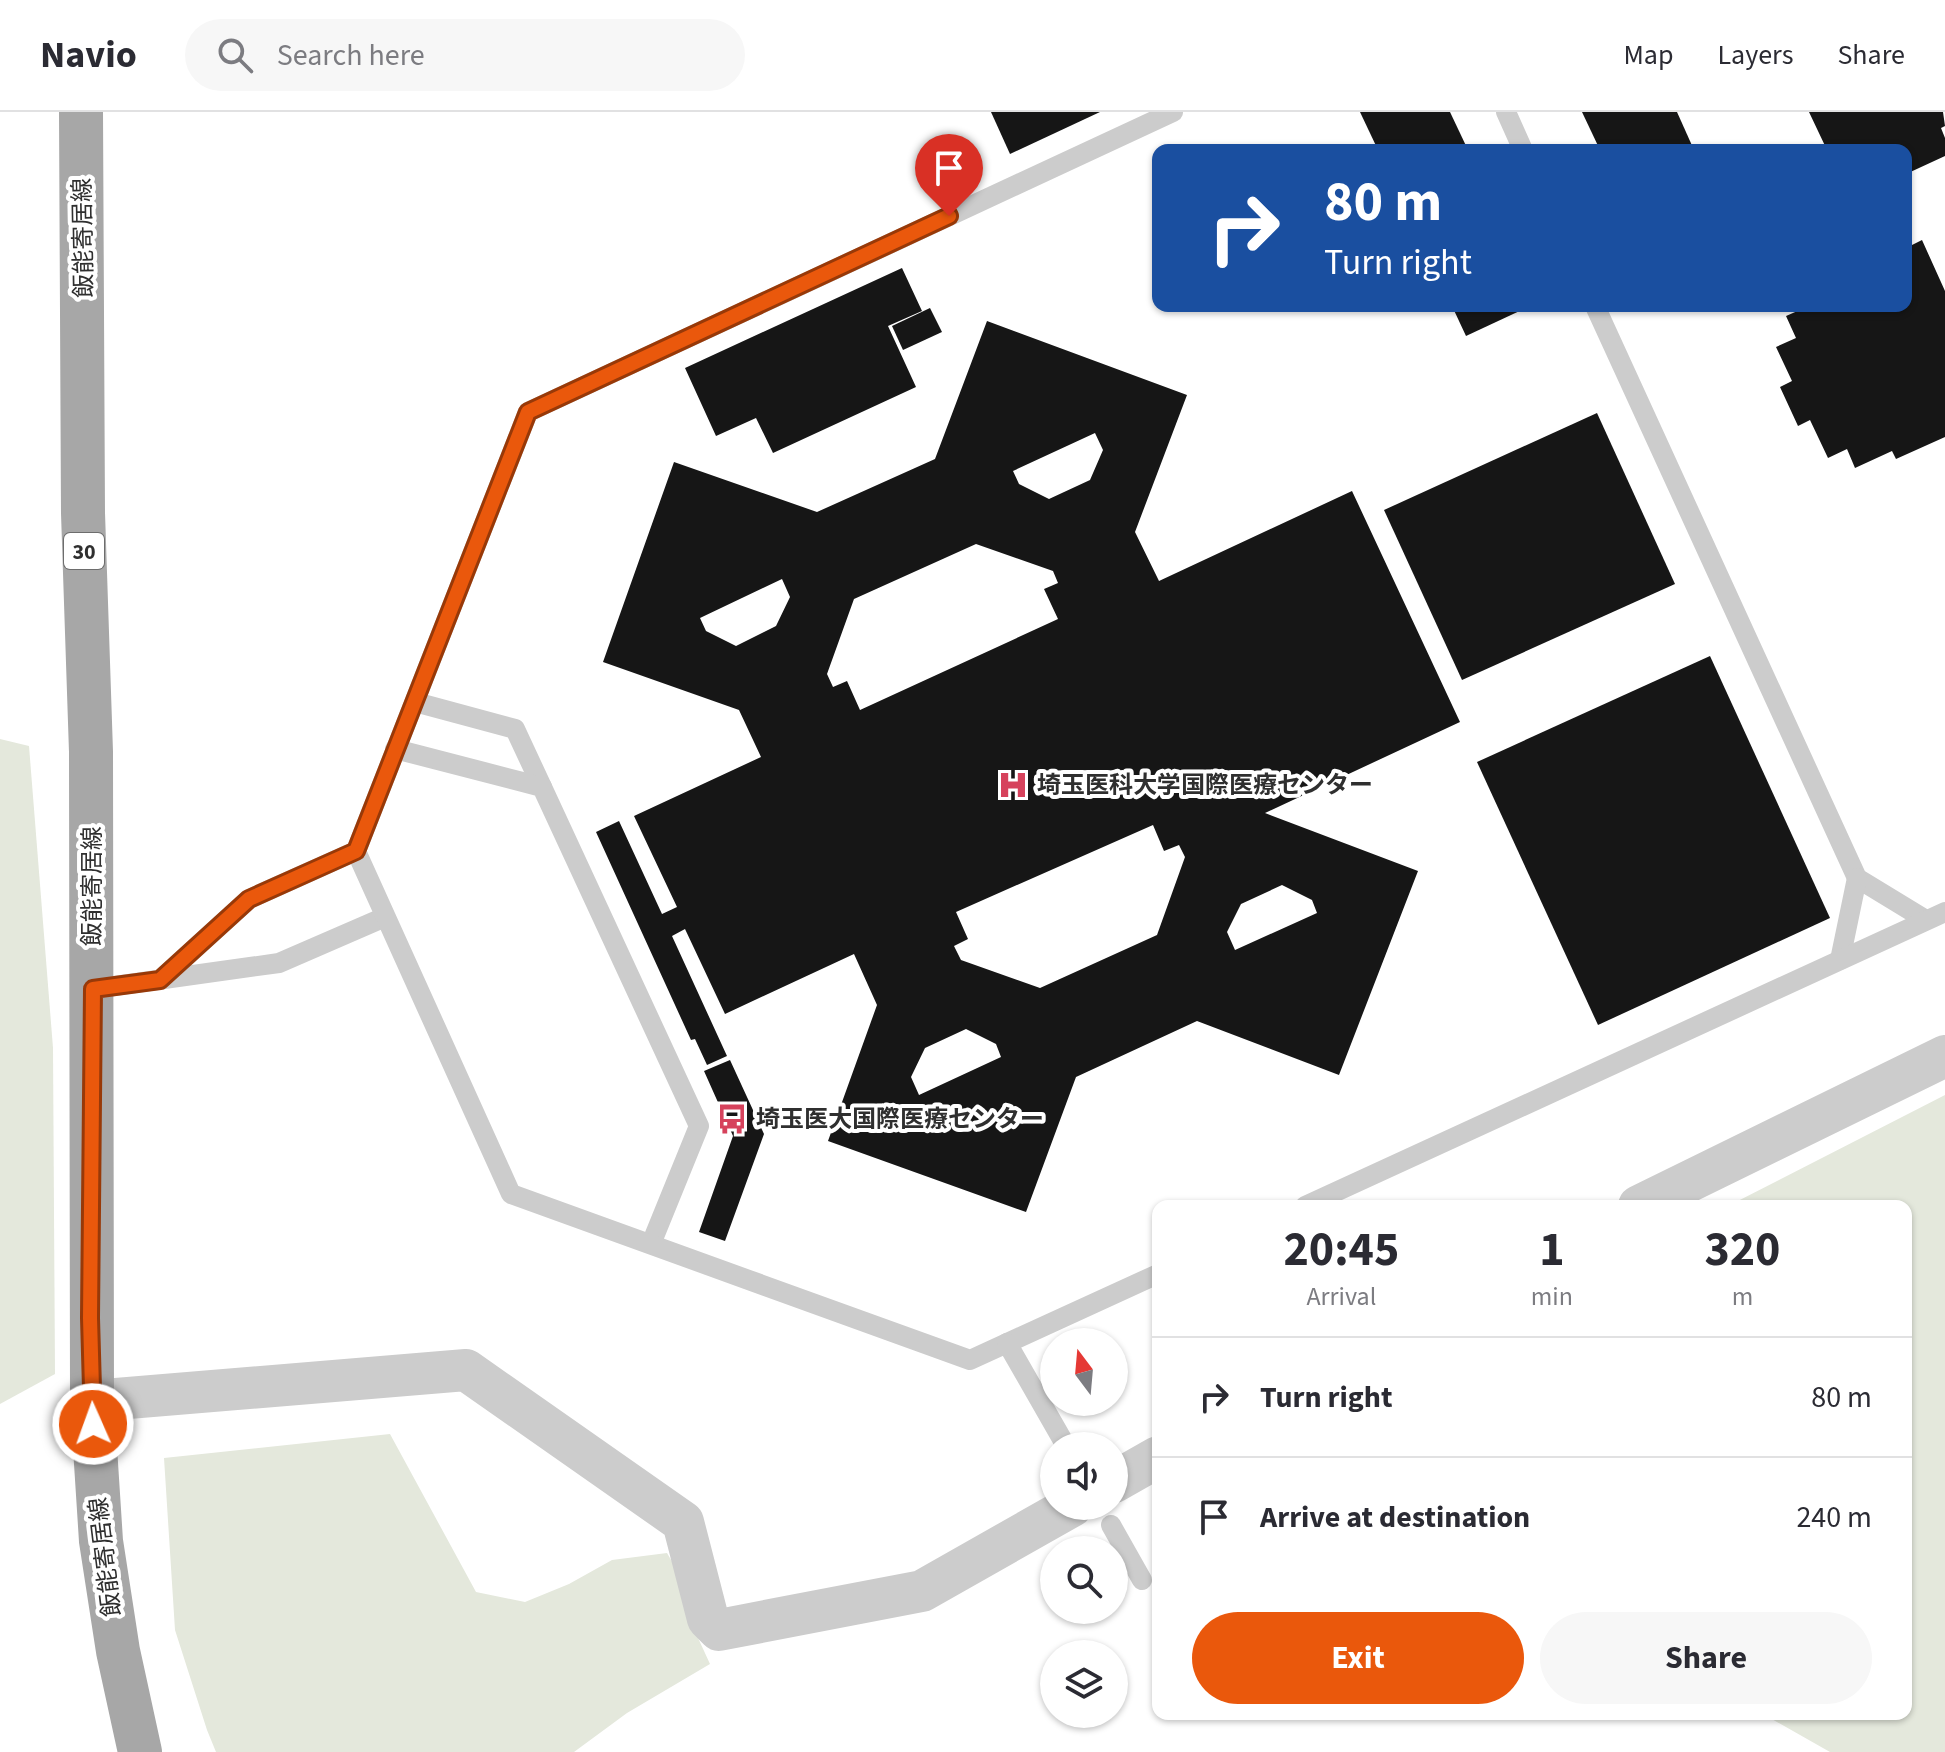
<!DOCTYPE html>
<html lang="en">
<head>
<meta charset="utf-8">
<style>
  :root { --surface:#fff; --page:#f7f7f7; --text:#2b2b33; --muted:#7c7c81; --line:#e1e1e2; --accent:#ea580c }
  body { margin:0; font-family:"Source Sans 3","Noto Sans JP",sans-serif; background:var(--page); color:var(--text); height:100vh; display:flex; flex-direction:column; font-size:30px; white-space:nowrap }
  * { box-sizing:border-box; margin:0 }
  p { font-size:26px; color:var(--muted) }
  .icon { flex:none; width:44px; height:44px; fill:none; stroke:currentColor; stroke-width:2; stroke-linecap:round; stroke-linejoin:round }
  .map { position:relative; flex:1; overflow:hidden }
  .sheet { position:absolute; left:1152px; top:1088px; width:760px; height:520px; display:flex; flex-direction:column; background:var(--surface); border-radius:16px; box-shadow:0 2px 6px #0004 }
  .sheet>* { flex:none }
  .top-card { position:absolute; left:1152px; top:32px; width:760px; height:168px; border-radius:16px; box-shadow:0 2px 6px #0004; background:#1a4fa0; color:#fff; overflow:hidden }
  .needle { width:52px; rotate:344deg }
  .fabs { position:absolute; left:1040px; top:1216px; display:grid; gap:16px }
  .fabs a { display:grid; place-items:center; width:88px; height:88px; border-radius:50%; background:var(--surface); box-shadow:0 2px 6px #0004; font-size:40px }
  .pin { position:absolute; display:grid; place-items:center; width:68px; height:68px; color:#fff; margin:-82px -34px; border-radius:50% 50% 50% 0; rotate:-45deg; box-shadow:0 0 8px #0007 }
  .pin .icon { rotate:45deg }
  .me { position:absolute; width:88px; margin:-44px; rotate:358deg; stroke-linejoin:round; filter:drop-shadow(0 0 6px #0008) }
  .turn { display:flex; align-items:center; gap:28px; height:168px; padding:0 40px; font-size:36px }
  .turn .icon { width:104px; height:104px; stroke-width:2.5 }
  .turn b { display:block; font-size:56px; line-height:68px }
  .eta { display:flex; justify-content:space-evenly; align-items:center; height:136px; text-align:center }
  .eta b { font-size:48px; font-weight:700; line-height:56px }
  .cta { display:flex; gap:16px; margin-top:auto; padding:16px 40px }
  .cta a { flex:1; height:92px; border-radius:48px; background:var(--accent); color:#fff; font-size:32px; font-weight:700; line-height:92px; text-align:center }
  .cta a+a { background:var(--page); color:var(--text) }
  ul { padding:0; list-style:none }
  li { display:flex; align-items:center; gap:24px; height:120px; padding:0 40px; border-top:2px solid var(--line) }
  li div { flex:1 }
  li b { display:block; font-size:30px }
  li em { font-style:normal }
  header { display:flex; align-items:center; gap:48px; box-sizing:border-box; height:112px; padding:0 40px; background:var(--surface); border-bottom:2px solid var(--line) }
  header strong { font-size:38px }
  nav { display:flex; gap:44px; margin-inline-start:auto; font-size:28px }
  .search { width:560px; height:72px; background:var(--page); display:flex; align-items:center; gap:20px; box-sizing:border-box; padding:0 28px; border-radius:44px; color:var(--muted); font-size:30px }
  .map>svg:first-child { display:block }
</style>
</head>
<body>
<header>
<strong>Navio</strong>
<div class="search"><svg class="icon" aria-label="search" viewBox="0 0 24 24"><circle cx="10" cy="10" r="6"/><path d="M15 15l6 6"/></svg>Search here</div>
<nav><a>Map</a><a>Layers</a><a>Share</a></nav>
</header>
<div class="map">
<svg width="1945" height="1640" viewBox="0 0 1945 1640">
  <rect width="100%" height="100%" fill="#fff"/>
  <!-- green -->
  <g fill="#e4e8dc">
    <path d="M0 627 29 634 53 936 55 1262 0 1292Z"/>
    <path d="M1945 983V1640H1830L1763 1602H1906V1094H1728Z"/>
    <path d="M390 1322 476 1480 525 1490 569 1472 612 1448 667 1441 684 1470 693 1515 710 1552 627 1601 574 1640H216L207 1618 175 1518 164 1346Z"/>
  </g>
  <!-- building -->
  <g fill="#161616" fill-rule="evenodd">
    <path d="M991 0H1100L1010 42Z"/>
    <path d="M1360 0H1450L1468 38H1378Z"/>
    <path d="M1582 0H1677L1694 38H1600Z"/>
    <path d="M1809 0H1943L1945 14 1941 16 1945 26V44L1906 62V38H1827Z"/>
    <path d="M1922 128 1945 179V325L1896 347 1892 339 1855 356 1847 337 1828 346 1810 308 1798 314 1780 275 1792 269 1776 235 1796 226 1786 204 1809 194H1906V136Z"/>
    <path d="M902 156 922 199 888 214 916 275 773 341 756 306 716 324 685 256Z"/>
    <path d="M1452 194H1530L1466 224Z"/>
    <path d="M930 196 942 220 903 238 892 214Z"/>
    <path d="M987 209 1187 283 1135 420 1159 469 1352 379 1460 610 1265 701 1418 759 1339 963 1197 909 1076 965 1026 1100 828 1029 877 893 854 842 725 902 685 817 672 824 727 944 707 953 695 927 691 928 596 720 619 709 662 802 677 795 634 704 761 645 739 598 603 550 674 350 817 400 935 347ZM1095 321 1103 338 1090 368 1049 387 1019 372 1013 359ZM976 432 1053 459 1058 471 1044 477 1058 507 860 598 847 569 833 575 827 562 854 487ZM782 467 790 485 776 514 736 534 706 519 700 506ZM1153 713 1164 739 1179 733 1185 745 1157 823 1040 876 961 848 954 834 968 827 956 800ZM1282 773 1312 788 1317 801 1235 838 1227 820 1241 792ZM966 917 996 932 1001 945 919 983 911 965 925 936Z"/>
    <path d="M1597 301 1675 472 1462 568 1384 398Z"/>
    <path d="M1710 544 1830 806 1598 913 1477 650Z"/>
    <path d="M730 948 764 1022 725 1129 699 1120 733 1024 704 959Z"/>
  </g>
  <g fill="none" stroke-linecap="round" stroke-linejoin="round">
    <!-- service -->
    <g stroke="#ccc" stroke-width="20">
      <path d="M1506 0 1523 38"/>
      <path d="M1595 194 1857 766 1926 808"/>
      <path d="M415 590 515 617 542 675"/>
      <path d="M395 637 542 675 699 1014 651 1132"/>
      <path d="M1840 848 1857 766"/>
      <path d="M160 868 249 787 356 739"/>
      <path d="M93 877 279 851 385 805"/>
      <path d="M1305 1094 1945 800"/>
      <path d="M1158 1162 970 1248 511 1082 356 739 528 300 1173 0"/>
      <path d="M1007 1231 1066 1334"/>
      <path d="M1111 1413 1142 1468"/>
    </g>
    <!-- minor -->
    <g stroke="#ccc" stroke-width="42">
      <path d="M1639 1094 1945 944"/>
      <path d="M92 1289 466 1258 683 1410 708 1507 719 1518 922 1479 1072 1394"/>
      <path d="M1114 1370 1158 1345"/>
    </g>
    <!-- primary -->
    <path stroke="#a7a7a7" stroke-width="44" d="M81 0 83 401 91 640 92 1289 101 1429 118 1539 140 1640"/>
  </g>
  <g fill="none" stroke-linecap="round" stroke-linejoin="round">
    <!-- route casing -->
    <g stroke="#983908" stroke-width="20">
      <path id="route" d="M93 1312 90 1206 93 877 160 868 249 787 356 739 528 300 949 104"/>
    </g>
    <!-- route -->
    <use href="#route" stroke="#ea580c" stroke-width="14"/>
  </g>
  <!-- icons -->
  <defs>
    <g id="hospital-bare" transform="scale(2.4)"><path d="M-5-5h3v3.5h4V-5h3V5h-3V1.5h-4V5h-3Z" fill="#d6425c" stroke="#fff" stroke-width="2.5" paint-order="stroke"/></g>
    <g id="bus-bare" transform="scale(2.4)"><path d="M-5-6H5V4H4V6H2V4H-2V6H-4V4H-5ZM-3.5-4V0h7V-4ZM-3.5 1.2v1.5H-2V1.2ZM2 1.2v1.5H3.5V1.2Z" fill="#d6425c" stroke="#fff" stroke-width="2.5" paint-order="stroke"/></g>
  </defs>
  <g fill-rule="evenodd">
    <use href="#hospital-bare" x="1013" y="673"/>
    <use href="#bus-bare" x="732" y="1007"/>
  </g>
  <g text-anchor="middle" stroke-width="8" stroke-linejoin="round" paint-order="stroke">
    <!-- shield labels -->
    <rect fill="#fff" stroke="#6d6d6d" stroke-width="2" x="64" y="421" width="40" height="36" rx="6"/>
    <g font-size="22" font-weight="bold" fill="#2f2f2f">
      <text x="84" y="447">30</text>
    </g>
    <!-- street labels -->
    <g font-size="24" fill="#2f2f2f" stroke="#fff">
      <text transform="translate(83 126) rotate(-91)" y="8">飯能寄居線</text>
      <text transform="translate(92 774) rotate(-90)" y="8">飯能寄居線</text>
      <text transform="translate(105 1445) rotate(-97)" y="8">飯能寄居線</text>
    </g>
    <!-- poi labels -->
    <g font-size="24" font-weight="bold" fill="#2f2f2f" stroke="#fff" text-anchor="start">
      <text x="1037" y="681">埼玉医科大学国際医療センター</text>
      <text x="756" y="1015">埼玉医大国際医療センター</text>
    </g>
  </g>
</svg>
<div class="fabs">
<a><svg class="needle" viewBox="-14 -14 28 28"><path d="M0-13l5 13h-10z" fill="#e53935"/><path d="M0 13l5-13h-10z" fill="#7c7c81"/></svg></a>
<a><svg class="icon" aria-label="sound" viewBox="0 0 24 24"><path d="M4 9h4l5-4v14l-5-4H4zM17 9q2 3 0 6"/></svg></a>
<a><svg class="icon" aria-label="search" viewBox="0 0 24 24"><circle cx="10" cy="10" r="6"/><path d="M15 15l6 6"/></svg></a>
<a><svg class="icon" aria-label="layers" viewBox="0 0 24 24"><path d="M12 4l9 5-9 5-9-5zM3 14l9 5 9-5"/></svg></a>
</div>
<div class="pin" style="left:949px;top:104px;background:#d93025"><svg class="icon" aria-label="arrive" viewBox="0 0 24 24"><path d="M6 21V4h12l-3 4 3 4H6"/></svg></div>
<svg class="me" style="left:93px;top:1312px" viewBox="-20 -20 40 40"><circle r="17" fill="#ea580c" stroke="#fff" stroke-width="3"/><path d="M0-11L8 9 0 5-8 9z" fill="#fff"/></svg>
<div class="top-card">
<div class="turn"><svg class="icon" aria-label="right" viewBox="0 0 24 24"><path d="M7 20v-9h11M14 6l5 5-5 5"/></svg><div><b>80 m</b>Turn right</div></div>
</div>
<section class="sheet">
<div class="eta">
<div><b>20:45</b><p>Arrival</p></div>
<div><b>1</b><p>min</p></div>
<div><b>320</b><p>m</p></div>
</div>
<ul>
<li><svg class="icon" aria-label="right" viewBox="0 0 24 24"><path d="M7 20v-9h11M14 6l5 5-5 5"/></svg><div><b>Turn right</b></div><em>80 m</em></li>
<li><svg class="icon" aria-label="arrive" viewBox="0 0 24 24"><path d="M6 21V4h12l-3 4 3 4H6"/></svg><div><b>Arrive at destination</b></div><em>240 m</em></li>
</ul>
<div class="cta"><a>Exit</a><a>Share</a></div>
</section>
</div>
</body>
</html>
